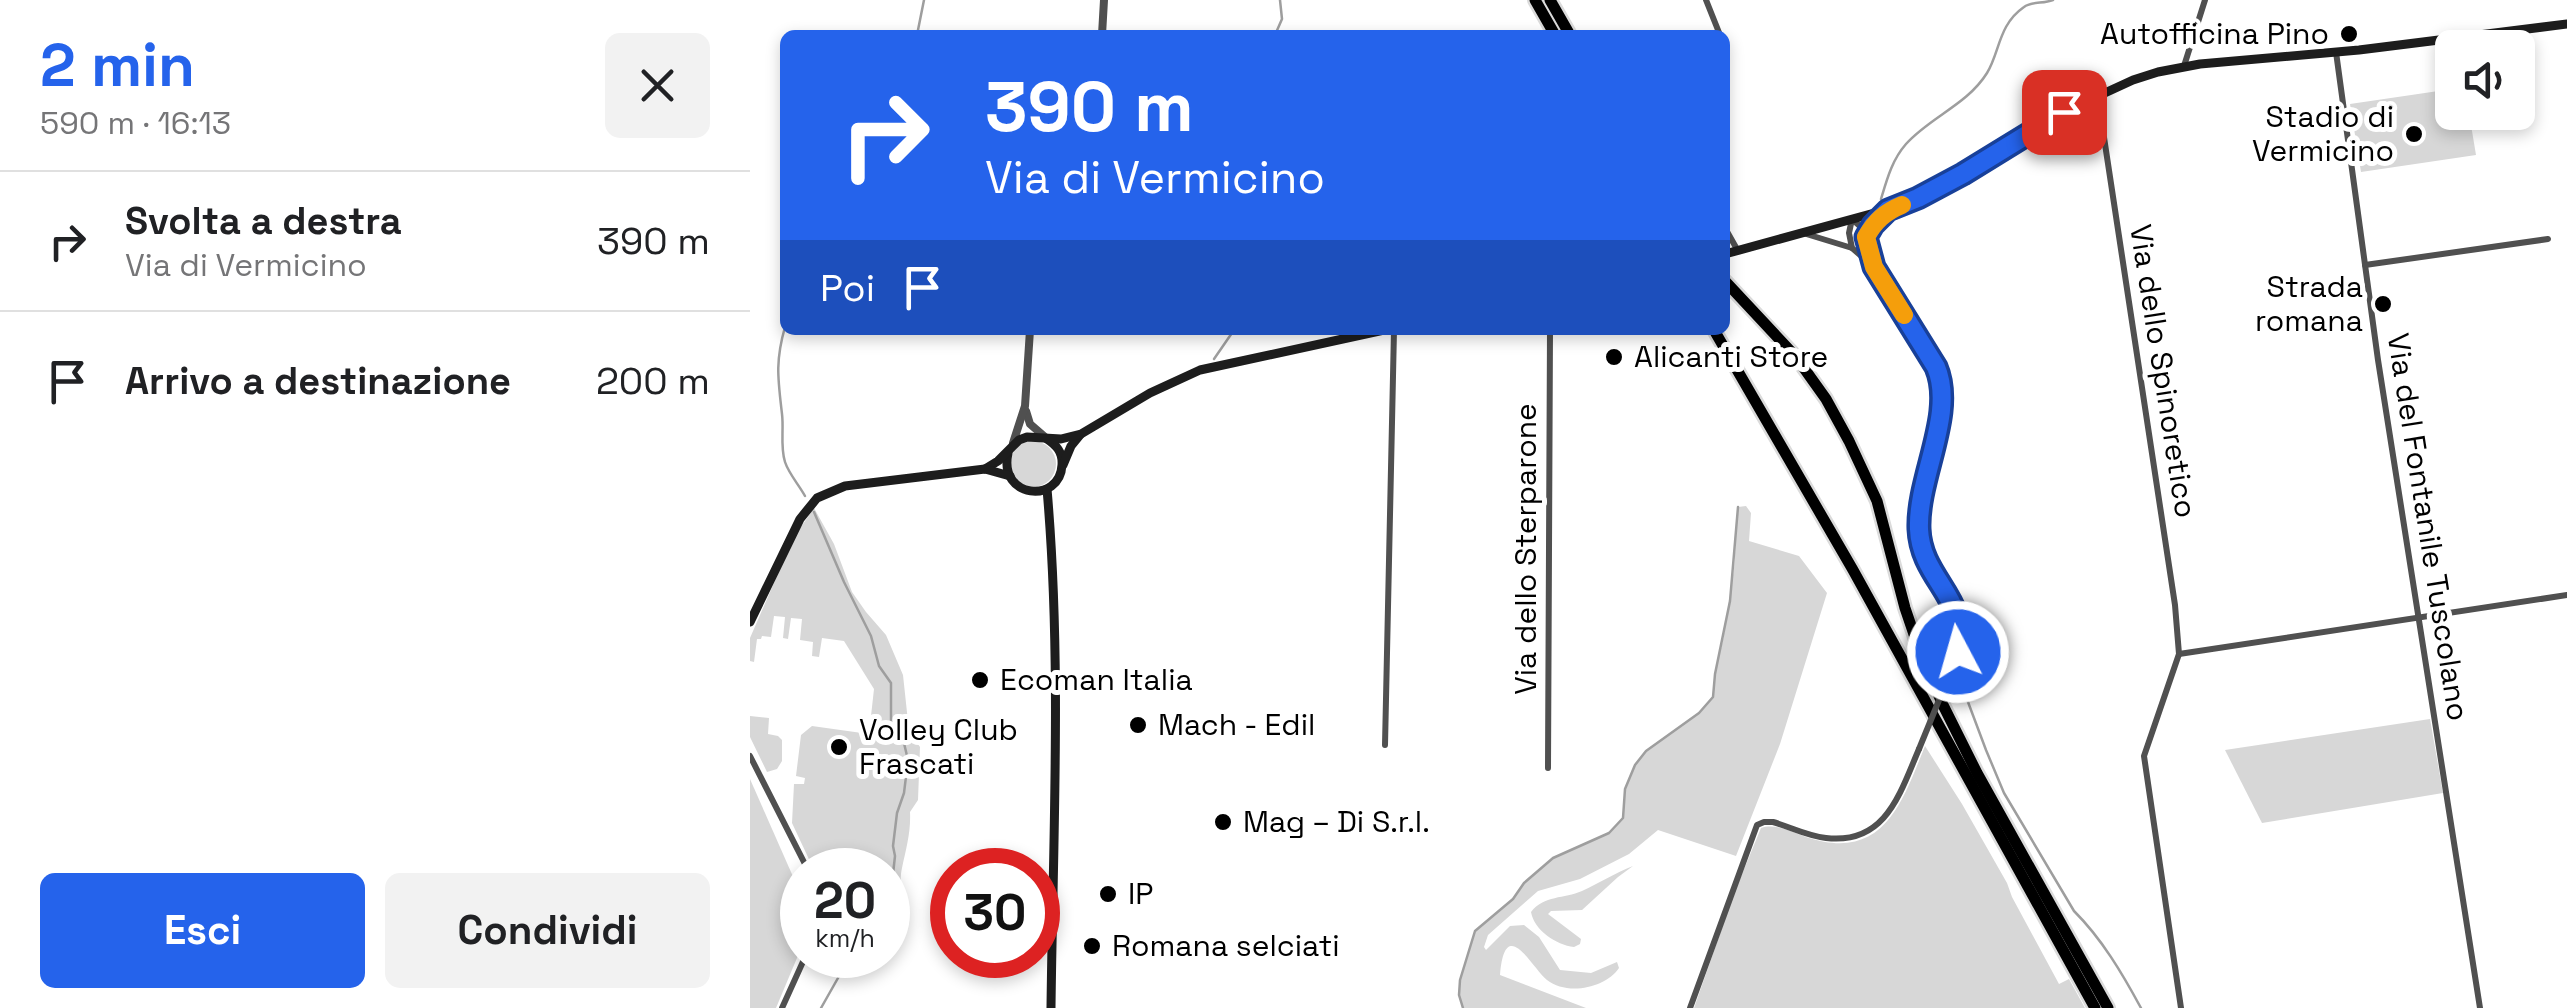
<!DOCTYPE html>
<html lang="it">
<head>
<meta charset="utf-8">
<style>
  :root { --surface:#fff; --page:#f2f2f2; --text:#202124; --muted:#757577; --line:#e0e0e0; --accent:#2563eb }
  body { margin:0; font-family:"Space Grotesk",sans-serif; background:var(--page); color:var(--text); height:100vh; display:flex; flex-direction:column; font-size:38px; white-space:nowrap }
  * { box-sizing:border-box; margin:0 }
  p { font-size:32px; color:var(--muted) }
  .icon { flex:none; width:55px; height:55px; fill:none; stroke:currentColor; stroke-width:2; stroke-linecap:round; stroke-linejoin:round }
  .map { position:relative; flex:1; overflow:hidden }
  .drawer { display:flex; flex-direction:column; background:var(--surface); width:750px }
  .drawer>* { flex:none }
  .banner { position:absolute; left:30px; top:30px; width:950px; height:305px; border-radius:15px; box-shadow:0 5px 15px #0003; background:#2563eb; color:#fff; overflow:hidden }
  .tools { position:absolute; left:1685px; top:30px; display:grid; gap:20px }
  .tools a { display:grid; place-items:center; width:100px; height:100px; border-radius:15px; background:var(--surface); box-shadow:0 5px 15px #0003; font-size:50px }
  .speed { position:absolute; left:30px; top:848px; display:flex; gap:20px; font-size:50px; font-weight:700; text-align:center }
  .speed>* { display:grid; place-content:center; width:130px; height:130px; border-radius:50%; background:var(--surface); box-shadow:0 5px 15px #0003; line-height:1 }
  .speed small { font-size:25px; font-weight:400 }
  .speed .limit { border:15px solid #d22; background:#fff; color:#111 }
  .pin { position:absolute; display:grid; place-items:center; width:85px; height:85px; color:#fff; margin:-42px; border-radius:20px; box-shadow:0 5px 15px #0006 }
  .me { position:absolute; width:110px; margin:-55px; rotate:354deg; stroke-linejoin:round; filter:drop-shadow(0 0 8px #0008) }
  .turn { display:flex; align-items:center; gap:35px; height:210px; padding:0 40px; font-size:45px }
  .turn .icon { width:130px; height:130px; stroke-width:2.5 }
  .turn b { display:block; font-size:70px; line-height:85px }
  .then { display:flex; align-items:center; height:95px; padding:0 40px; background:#0003; gap:20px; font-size:38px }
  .round { display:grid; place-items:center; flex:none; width:105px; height:105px; border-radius:15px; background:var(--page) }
  .summary { display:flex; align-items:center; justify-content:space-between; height:170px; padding:0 40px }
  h1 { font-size:60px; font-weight:600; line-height:75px; color:var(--accent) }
  .primary-button { display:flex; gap:20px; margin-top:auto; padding:20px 40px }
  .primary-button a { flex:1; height:115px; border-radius:15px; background:var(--accent); color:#fff; font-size:40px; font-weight:600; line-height:115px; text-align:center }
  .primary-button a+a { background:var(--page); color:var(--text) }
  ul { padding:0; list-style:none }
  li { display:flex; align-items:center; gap:30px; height:140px; padding:0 40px; border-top:2px solid var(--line) }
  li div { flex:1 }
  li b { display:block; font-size:38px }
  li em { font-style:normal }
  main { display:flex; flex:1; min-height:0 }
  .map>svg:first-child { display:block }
</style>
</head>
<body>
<main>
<section class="drawer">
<div class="summary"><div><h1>2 min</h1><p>590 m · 16:13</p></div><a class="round"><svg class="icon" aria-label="close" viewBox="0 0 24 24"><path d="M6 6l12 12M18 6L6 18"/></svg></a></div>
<ul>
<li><svg class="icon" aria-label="right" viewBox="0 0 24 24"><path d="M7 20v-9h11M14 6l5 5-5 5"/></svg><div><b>Svolta a destra</b><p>Via di Vermicino</p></div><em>390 m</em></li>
<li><svg class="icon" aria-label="arrive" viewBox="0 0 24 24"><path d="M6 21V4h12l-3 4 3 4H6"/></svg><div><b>Arrivo a destinazione</b></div><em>200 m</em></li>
</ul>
<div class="primary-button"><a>Esci</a><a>Condividi</a></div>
</section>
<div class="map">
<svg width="1817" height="1008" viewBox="0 0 1817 1008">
  <rect width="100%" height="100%" fill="#fff"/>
  <!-- green -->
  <g fill="#d7d7d7">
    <path d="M1702 89V112L1719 113 1726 155 1611 172 1600 104Z"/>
    <circle cx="283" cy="464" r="23"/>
    <path d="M996 506 1001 513 999 541 1049 556 1077 593 1030 744 986 856 908 830 879 854 830 879 788 891 738 935 734 947 736 950 760 926 774 925 789 937 810 970 841 973 867 962 869 968C856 988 817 996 797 980 782 968 755 913 750 975L836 1008H713L709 995 710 980 725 931 763 899 774 883 803 858 859 833 873 818 875 789 885 765 896 751 949 713 963 698 965 674 973 640 984 569 988 507Z"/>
    <path d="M64 508 84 544 102 592 116 612 136 635 153 675 159 731 170 747 168 800 160 812C161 832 156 849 152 868 148 885 156 891 143 907L138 901V870H64L42 823 44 784H54L55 778 46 776 51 735 62 726 119 734 124 689 94 641 72 638 69 657 62 656 63 642 50 640 52 619 41 618 38 639 33 638 35 617 24 616 21 637 12 636 11 639H7L4 662 0 661V638L44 537Z"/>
    <path d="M0 716 19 718 18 734 28 736 32 740V761L27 769 17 772 0 737Z"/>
    <path d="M1680 719 1693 793 1512 823 1475 750Z"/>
    <path d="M1175 746 1212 804 1257 883 1262 897 1309 984 1319 979 1335 1008H944L985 891 1011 828C1026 823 1041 832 1056 837 1133 863 1152 803 1175 746Z"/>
    <path d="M0 779 52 897V946L26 1008H0Z"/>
    <path d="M883 866 868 877 832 910 801 911 798 914 831 939 830 944 824 947C806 945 784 930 781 912 794 895 814 899 832 891 849 883 865 873 883 866Z"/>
  </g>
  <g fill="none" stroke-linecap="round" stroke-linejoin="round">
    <!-- stream -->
    <g stroke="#9e9e9e" stroke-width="2.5">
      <path d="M167 35 174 0"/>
      <path d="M525 35 532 19 530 0"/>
      <path d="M1131 199C1137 179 1142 160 1156 144 1180 117 1217 105 1237 73 1250 52 1248 25 1274 7 1282 1 1293 4 1303 0"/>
      <path d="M35 327C25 362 28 379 32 414 34 430 30 446 35 462 39 474 49 485 55 496"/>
      <path d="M464 359 484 330"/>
      <path d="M64 512 94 582 121 636 129 666 141 683V721L153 739 158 760 154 793 147 813 143 846 145 856 142 883 138 892"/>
      <path d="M1209 678 1236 750 1254 793 1324 911C1352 939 1372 973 1391 1008"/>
      <path d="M71 1008 101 955"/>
      <path d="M713 1008 709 995 710 980 725 931 763 899 774 883 803 858 859 833 873 818 875 789 885 765 896 751 949 713 963 697 965 674 980 601 988 507"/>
    </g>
    <!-- motorway casing -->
    <g stroke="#dbdbdb" stroke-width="16">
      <g id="motorway">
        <path d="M785 0 805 35"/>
        <path d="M800 0 820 35"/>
        <path d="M975 281 1046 357 1076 399 1099 441 1127 501 1155 608 1170 652 1193 705 1227 773 1358 1008"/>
        <path d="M964 330 1103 570 1345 1008"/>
      </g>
    </g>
    <!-- minor -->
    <g stroke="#505050" stroke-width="6">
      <path d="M956 0 970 35"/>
      <path d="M1586 52 1628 360 1730 1008"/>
      <path d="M1434 66 1455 0"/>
      <path d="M1346 96 1350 111 1425 605 1429 654 1394 756 1431 1008"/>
      <path d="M975 228 988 251"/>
      <path d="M1053 233 1102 248"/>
      <path d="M1117 236 1123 225 1137 211"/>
      <path d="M1615 265 1798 239"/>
      <path d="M1124 267 1102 248 1099 233 1102 219 1113 229 1124 267 1184 364C1212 415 1157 486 1171 545 1183 597 1227 603 1203 666"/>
      <path d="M1429 654 1817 595"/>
      <path d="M635 745 644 330"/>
      <path d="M0 756 58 870"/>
      <path d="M798 768 800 330"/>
      <path d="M32 1008 56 955"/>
      <path d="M940 1008 1007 825 1014 822H1023C1040 827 1057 836 1076 838 1136 845 1150 793 1169 749"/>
    </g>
    <!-- tertiary -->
    <g stroke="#505050" stroke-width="8">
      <path d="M352 35 354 0"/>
      <path d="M276 411 280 424 295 437"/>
      <path d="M263 443 275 406 280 330"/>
    </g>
    <!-- secondary -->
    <g stroke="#1d1d1d" stroke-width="9">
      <path d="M975 254 1150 206 1213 174 1320 109 1383 80 1408 72 1450 64 1609 50 1817 24"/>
      <path d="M258 453C248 499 310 504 312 465 313 452 306 445 297 439"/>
      <path d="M313 465 321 446 330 435"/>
      <path d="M235 469 248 461 269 440 277 437 311 439 331 434 400 393 450 370 634 330"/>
      <path d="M297 489C312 661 303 835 301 1008"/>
      <path d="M0 622 50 519 67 498 95 486 235 469 260 476"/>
    </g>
    <!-- motorway -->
    <use href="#motorway" stroke="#000" stroke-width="11"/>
    <!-- minor-bridge -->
    <path stroke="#505050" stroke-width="6" d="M1169 749 1203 666"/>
  </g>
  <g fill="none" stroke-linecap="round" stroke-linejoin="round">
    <!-- route casing -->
    <g stroke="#184099" stroke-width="25">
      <path id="route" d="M1208 652C1220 598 1171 580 1169 529 1167 477 1206 414 1186 367L1124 267 1116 237 1123 225 1138 210 1168 198 1213 174 1314 112"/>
    </g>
    <!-- route -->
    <use href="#route" stroke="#2563eb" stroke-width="18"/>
    <!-- slow -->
    <path stroke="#f59e0b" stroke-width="18" d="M1152 205C1135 212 1125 221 1116 237L1124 267 1154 315"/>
  </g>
  <!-- markers -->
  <g fill="#000" stroke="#fff" stroke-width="4">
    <circle cx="1599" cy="34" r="10"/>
    <circle cx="1664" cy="134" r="10"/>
    <circle cx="1633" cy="304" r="10"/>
    <circle cx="864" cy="357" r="10"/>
    <circle cx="230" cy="680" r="10"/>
    <circle cx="388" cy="725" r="10"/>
    <circle cx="89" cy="747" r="10"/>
    <circle cx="473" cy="822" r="10"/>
    <circle cx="358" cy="894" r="10"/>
    <circle cx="342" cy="946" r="10"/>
  </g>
  <g text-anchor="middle" stroke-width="10" stroke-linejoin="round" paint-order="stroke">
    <!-- poi labels -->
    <g font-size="30" fill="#000" stroke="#fff" text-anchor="start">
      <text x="1579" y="44" text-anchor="end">Autofficina Pino</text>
      <text x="1644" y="127" text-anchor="end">Stadio di<tspan x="1644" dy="34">Vermicino</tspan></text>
      <text x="1613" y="297" text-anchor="end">Strada<tspan x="1613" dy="34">romana</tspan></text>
      <text x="884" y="367">Alicanti Store</text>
      <text x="250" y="690">Ecoman Italia</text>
      <text x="408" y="735">Mach - Edil</text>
      <text x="109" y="740">Volley Club<tspan x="109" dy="34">Frascati</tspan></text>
      <text x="493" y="832">Mag – Di S.r.l.</text>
      <text x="378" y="904">IP</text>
      <text x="362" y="956">Romana selciati</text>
    </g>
    <!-- street labels -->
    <g font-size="30" fill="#000" stroke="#fff">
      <text transform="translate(1413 371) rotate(81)" y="10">Via dello Spinoretico</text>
      <text transform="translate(1678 527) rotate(81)" y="10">Via del Fontanile Tuscolano</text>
      <text transform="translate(776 549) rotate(-90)" y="10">Via dello Sterparone</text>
    </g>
  </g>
</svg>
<div class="tools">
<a><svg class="icon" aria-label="sound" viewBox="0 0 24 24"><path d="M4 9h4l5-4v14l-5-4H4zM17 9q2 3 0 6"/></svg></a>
</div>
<div class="speed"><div>20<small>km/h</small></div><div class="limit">30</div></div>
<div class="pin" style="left:1314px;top:112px;background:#d93025"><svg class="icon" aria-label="arrive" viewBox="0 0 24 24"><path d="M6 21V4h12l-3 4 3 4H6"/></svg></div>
<svg class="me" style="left:1208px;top:652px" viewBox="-20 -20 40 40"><circle r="17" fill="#2563eb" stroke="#fff" stroke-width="3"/><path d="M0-11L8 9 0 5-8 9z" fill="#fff"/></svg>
<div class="banner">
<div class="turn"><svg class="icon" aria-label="right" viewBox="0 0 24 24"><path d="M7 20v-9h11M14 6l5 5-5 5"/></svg><div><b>390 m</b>Via di Vermicino</div></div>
<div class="then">Poi<svg class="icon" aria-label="arrive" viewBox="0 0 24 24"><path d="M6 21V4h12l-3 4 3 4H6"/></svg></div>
</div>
</div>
</main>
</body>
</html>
